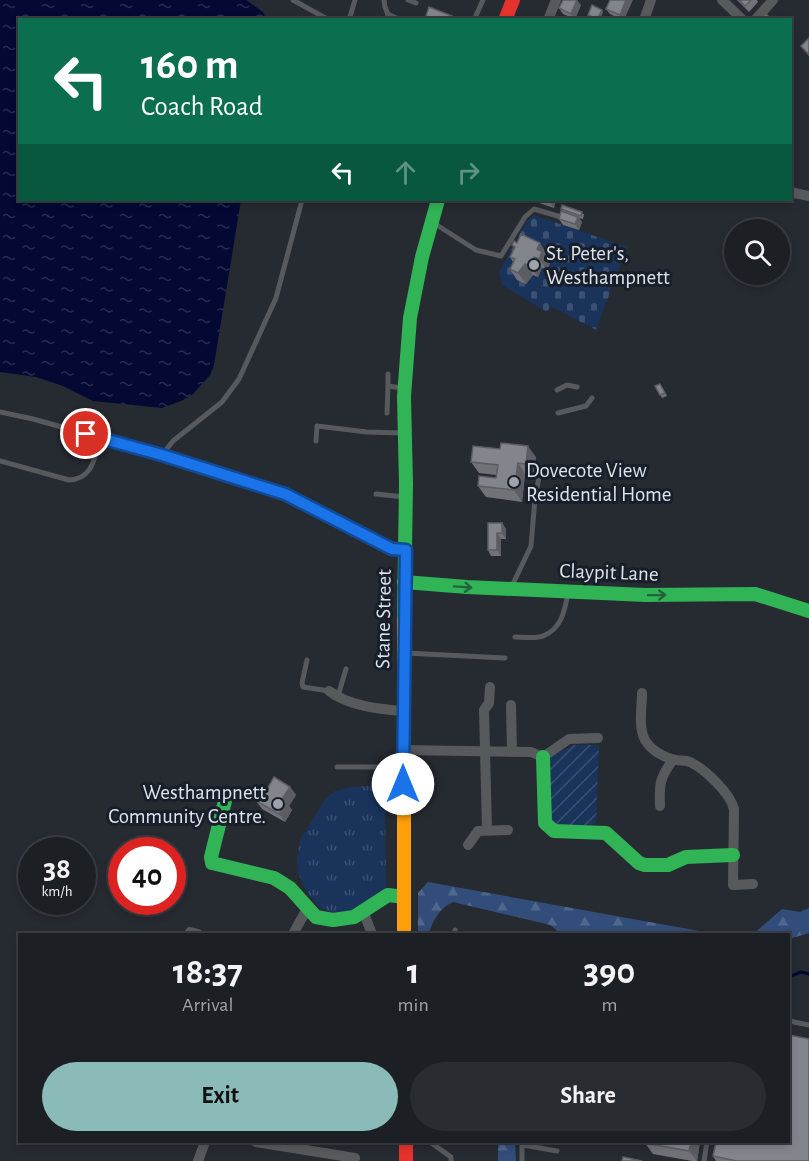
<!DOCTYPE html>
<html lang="en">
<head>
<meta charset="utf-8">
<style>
  :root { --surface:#1c2025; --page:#292d32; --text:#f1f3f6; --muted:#a0a3a7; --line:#3a3e42; --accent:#8bbbb9 }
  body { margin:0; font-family:"Alegreya Sans",sans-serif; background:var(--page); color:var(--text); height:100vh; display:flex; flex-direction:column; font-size:22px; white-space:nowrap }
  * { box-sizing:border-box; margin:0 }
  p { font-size:20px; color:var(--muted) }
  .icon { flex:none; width:33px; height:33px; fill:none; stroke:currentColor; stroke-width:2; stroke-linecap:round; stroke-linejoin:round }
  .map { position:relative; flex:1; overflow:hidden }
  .drawer { position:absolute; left:18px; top:933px; width:772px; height:210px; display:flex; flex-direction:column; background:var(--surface); border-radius:0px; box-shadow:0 3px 9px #0003,0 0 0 2px var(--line) }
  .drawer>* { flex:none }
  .guide { position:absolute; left:18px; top:18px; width:774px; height:183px; border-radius:0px; box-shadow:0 3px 9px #0003,0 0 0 2px var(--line); background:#0b6e4f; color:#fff; overflow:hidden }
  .controls { position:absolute; left:724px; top:219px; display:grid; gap:12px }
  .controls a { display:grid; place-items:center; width:66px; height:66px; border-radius:50%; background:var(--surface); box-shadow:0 3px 9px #0003,0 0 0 2px var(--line); font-size:30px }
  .speed { position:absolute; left:18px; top:837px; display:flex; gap:12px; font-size:30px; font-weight:700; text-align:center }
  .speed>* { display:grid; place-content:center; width:78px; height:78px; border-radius:50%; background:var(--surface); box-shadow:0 3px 9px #0003,0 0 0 2px var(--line); line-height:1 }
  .speed small { font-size:15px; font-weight:400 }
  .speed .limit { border:9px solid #d22; background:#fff; color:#111 }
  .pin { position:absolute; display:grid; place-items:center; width:51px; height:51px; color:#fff; margin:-26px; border:3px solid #fff; border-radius:50%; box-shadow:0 2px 6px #0007 }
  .me { position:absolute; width:66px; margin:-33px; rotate:0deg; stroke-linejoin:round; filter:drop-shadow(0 0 4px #0008) }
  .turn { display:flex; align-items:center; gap:21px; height:126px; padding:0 24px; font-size:27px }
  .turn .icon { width:78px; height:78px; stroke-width:2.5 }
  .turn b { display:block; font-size:42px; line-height:51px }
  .lanes { display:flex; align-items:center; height:57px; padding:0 24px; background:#0003; justify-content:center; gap:30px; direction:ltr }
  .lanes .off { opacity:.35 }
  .eta { display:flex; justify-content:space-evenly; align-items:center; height:102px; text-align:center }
  .eta b { font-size:36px; font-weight:600; line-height:42px }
  .primary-button { display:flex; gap:12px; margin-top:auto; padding:12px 24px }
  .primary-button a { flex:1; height:69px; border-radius:36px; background:var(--accent); color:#111; font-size:24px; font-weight:600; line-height:69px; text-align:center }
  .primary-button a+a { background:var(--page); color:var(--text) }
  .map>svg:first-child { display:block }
</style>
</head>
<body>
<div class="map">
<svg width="809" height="1161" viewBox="0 0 809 1161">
  <defs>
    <pattern id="grass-tufts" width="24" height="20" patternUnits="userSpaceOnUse" patternTransform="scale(1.5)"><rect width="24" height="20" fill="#1a335b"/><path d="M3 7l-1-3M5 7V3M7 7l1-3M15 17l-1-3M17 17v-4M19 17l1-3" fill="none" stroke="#3b5073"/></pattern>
    <pattern id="forest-firs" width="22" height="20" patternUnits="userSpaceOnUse" patternTransform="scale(1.5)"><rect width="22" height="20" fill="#324d7a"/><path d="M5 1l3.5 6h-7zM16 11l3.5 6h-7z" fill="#4f668d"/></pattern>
    <pattern id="cemetery-stones" width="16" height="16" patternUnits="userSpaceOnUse" patternTransform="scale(1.5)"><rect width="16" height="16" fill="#1a335b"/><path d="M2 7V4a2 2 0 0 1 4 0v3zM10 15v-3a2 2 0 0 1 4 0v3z" fill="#3b5073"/></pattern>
    <pattern id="garden-furrows" width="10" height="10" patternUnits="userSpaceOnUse" patternTransform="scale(1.5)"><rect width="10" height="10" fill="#1a335b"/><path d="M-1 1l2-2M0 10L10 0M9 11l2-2" fill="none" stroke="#3b5073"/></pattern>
    <pattern id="water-ripples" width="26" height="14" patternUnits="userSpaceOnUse" patternTransform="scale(1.5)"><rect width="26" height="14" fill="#030933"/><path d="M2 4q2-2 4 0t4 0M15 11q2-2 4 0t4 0" fill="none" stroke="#272d51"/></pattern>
  </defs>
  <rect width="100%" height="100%" fill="#262a31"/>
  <!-- grass -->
  <path fill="url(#grass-tufts)" d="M385 785 386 893 345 914 333 913 320 908 307 893 298 873 297 857 301 838 325 799 335 791 351 787Z"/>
  <!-- forest -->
  <g fill="url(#forest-firs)">
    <path d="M428 882 716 934H561L550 925 542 923 453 902C440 908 432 921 429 934H418V893Z"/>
    <path d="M809 908V933L789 939V934H753L782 909 800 912Z"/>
    <path d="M498 1142H515L516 1161H498Z"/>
  </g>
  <!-- cemetery -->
  <path fill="url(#cemetery-stones)" d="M534 215 627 247 596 330 551 306 547 312 502 285 499 272 527 221Z"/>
  <!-- garden -->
  <path fill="url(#garden-furrows)" d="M574 745H599L596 824 562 828 551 821 547 763 551 756Z"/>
  <!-- water -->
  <path fill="url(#water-ripples)" d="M0 0H246L263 12 266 19 20 20V200H241L214 365 210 375 193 394 181 401 162 408 93 401 63 386 36 377 0 372Z"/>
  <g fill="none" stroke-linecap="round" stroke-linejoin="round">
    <!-- stream -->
    <path stroke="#030933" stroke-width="3" d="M789 977 801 972 809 974"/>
    <!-- lane -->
    <g stroke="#575a5d" stroke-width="5">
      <path d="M293 0 329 20"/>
      <path d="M384 0 385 7 390 20"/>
      <path d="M408 0 416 3"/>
      <path d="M388 14 400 20"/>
      <path d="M349 20 355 0"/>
      <path d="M474 20 483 0"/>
      <path d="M432 222 476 250 501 256 525 217 534 209 561 217"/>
      <path d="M388 374V386"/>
      <path d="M557 390 567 385 577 387"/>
      <path d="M0 412 33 419 162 455 285 494 392 549 404 550"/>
      <path d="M387 413 388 386 402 388"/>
      <path d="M558 413 586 406 592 398"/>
      <path d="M316 441 317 426 367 432 403 433"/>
      <path d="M162 455 173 441 222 402 239 379 276 298 302 200"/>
      <path d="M0 461 69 480C93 479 94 458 101 438"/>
      <path d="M376 494 404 497"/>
      <path d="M511 588 531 546 535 498 541 467"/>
      <path d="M515 637C523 637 536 639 543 636 562 629 565 609 568 593"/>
      <path d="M405 653 505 658"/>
      <path d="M307 660 302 683 303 687 329 691"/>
      <path d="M338 696 346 669"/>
      <path d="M337 767H402"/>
      <path d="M454 934 455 930"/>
      <path d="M789 1021 809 1025"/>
      <path d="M430 1142 451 1157V1161"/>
      <path d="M523 1145 557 1151"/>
      <path d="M522 1161V1143"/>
      <path d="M704 1161 707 1142"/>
    </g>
    <!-- street -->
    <g stroke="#575a5d" stroke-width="10">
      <path d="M722 0 743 20"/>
      <path d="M548 20 556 0"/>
      <path d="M644 20 651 0"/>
      <path d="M755 20 773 0"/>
      <path d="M790 192 809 196"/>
      <path d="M329 691C349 706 378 709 403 711"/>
      <path d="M642 693C642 707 638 727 645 740 651 750 664 758 676 760 680 761 685 760 690 762 705 769 730 793 734 809L733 885 753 884"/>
      <path d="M511 705 512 751"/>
      <path d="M403 750 531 752 543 757 569 739 598 738"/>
      <path d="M660 806C659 784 660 777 673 760"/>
      <path d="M487 829 484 710 489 703 490 687"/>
      <path d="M468 845 478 831 508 830"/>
      <path d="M363 911 372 934"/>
      <path d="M189 934 190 932 198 934"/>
      <path d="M293 934 308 907"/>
      <path d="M256 1142 355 1158"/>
      <path d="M198 1161 205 1142"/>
    </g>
    <!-- fast -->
    <g stroke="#30b455" stroke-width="14">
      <path d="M404 582 467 587 645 595 755 594 809 611"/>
      <path d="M404 620 406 484 404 396 410 318 422 257 438 200"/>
      <path d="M543 757 545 823 554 831 606 833 639 863 645 865H668L686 857 733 855"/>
      <path d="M225 801 211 857 212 863 274 878 290 888 316 917 333 920 354 917 388 895 404 897"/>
    </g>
    <!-- slow -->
    <path stroke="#ff9f0a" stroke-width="14" d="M404 934V620"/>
    <!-- jam -->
    <g stroke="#e5322d" stroke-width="14">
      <path d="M505 20 513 0"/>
      <path d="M406 1142V1161"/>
    </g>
  </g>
  <!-- wall -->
  <g fill="#707278">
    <path d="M610 0 624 20H622L610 14 606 9Z"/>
    <path d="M737 0H757L758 2 749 12Z"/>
    <path d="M581 5 575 19 563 14 559 8Z"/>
    <path d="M530 200H556L554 208Z"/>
    <path d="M561 209 584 214 583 219 579 218 582 222 579 230 563 225 559 219 562 211Z"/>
    <path d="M512 245 547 254 546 257 550 263 547 270 542 268 538 277 533 275 526 284 517 280 510 269 513 262 510 257 514 248Z"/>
    <path d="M660 384 667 396 662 398 655 386Z"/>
    <path d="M536 457 533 475 525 474 522 502 486 497 478 486 496 478V475L479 473 471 462Z"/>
    <path d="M502 523 506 529V539H501V556H491L488 550Z"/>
    <path d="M290 787 296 795 289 806 292 810 285 822 262 809 256 801 266 791Z"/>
    <path d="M700 1142 697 1161H692L653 1154 645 1143Z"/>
    <path d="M713 1156 809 1161H716Z"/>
  </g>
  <!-- shaded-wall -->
  <g fill="#5b5d62">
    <path d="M577 0 581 5 575 19 571 14Z"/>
    <path d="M626 0H633L624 20H623L620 15Z"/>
    <path d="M602 10 603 12 600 20H598L597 19Z"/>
    <path d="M548 200H556L554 208Z"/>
    <path d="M578 217 582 222 579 230 575 224Z"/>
    <path d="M540 243 547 254 546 257 550 263 547 270 539 259 537 249Z"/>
    <path d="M534 257 542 268 538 277 530 266Z"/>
    <path d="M525 264 533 275 526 284 518 273Z"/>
    <path d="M528 446 536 457 533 475 526 464Z"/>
    <path d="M518 463 525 474 522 502 514 490Z"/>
    <path d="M502 523 506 529V539L502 533Z"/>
    <path d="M497 533 501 539V556L497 550Z"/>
    <path d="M290 787 296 795 289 806 292 810 285 822 279 814 282 799Z"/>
    <path d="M691 1142H700L697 1161 689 1151Z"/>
  </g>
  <!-- building -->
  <g fill="#82858c" stroke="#5b5d62" stroke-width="1.5">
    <path d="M563 0H577L571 14 559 8Z"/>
    <path d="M610 0H626L620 15 606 9Z"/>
    <path d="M739 0H751L745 6Z"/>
    <path d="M592 5 602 10 597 19 588 15Z"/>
    <path d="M429 7 452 16 451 20H427L425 19Z"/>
    <path d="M766 14 772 20H760Z"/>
    <path d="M809 38V55L801 46Z"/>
    <path d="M562 205 582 212 581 216 561 209Z"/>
    <path d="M561 211 578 217 575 224 559 219Z"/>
    <path d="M521 234 540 243 537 249 542 252 539 259 534 257 530 266 525 264 518 273 510 269 515 259 510 257 515 247 512 245 514 241 517 243Z"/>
    <path d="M660 384 665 393 660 395 655 386Z"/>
    <path d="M501 443 528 446 526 464 518 463 514 490 478 486 479 476 496 478 498 465 471 462 473 446 500 449Z"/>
    <path d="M488 523H502V533H497V550H488Z"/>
    <path d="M274 777 290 787 282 799 286 802 279 814 256 801 262 789 266 791Z"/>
    <path d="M789 1035 809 1039V1161H737L713 1156 716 1142H789Z"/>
    <path d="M645 1142H691L689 1151 645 1143Z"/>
    <path d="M623 1157 642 1161H622Z"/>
  </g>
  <!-- one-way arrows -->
  <defs><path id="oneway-shaft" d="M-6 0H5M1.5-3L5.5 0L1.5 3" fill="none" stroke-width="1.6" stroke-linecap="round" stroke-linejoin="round" transform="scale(1.5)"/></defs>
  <g stroke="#23623d">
    <use href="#oneway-shaft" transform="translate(463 587) rotate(4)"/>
    <use href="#oneway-shaft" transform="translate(657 595) rotate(-1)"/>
  </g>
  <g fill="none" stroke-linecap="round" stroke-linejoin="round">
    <!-- route casing -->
    <g stroke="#114b97" stroke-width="15">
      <path id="route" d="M86 434 162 455 285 494 392 549 406 550 403 784"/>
    </g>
    <!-- route -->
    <use href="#route" stroke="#1a73e8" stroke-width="10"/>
  </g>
  <!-- markers -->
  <g fill="#9ea2aa" stroke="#181f2a" stroke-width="2">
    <circle cx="534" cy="265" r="6"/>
    <circle cx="514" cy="482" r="6"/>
    <circle cx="278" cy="804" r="6"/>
  </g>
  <g text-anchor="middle" stroke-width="6" stroke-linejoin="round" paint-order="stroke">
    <!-- poi labels -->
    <g font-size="21" fill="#dee3eb" stroke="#181f2a" text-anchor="start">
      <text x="546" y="260">St. Peter's,<tspan x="546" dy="24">Westhampnett</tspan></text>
      <text x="526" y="477">Dovecote View<tspan x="526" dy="24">Residential Home</tspan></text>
      <text x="266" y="799" text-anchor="end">Westhampnett<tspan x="266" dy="24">Community Centre.</tspan></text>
    </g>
    <!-- street labels -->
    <g font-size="21" fill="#dee3eb" stroke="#181f2a">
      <text transform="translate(609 572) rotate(2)" y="7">Claypit Lane</text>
      <text transform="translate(383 619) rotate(-89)" y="7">Stane Street</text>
    </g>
  </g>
</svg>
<div class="controls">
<a><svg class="icon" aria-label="search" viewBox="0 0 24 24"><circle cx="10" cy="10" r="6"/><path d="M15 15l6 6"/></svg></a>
</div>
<div class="speed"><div>38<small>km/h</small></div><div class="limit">40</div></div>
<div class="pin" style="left:86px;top:434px;background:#d93025"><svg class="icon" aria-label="arrive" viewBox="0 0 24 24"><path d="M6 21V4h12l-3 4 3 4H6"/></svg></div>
<svg class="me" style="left:403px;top:784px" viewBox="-20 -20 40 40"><circle r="19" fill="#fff"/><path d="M0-13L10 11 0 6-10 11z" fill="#1a73e8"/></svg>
<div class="guide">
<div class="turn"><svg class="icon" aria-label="left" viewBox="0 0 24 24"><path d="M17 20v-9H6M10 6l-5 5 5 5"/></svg><div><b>160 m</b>Coach Road</div></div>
<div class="lanes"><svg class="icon" aria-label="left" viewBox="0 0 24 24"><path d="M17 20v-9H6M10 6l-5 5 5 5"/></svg><svg class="icon off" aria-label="ahead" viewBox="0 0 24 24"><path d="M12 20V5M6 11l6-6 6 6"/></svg><svg class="icon off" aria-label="right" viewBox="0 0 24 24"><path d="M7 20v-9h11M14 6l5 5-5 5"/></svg></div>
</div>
<section class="drawer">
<div class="eta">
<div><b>18:37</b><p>Arrival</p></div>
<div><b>1</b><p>min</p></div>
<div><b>390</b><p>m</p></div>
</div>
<div class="primary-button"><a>Exit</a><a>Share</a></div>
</section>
</div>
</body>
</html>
